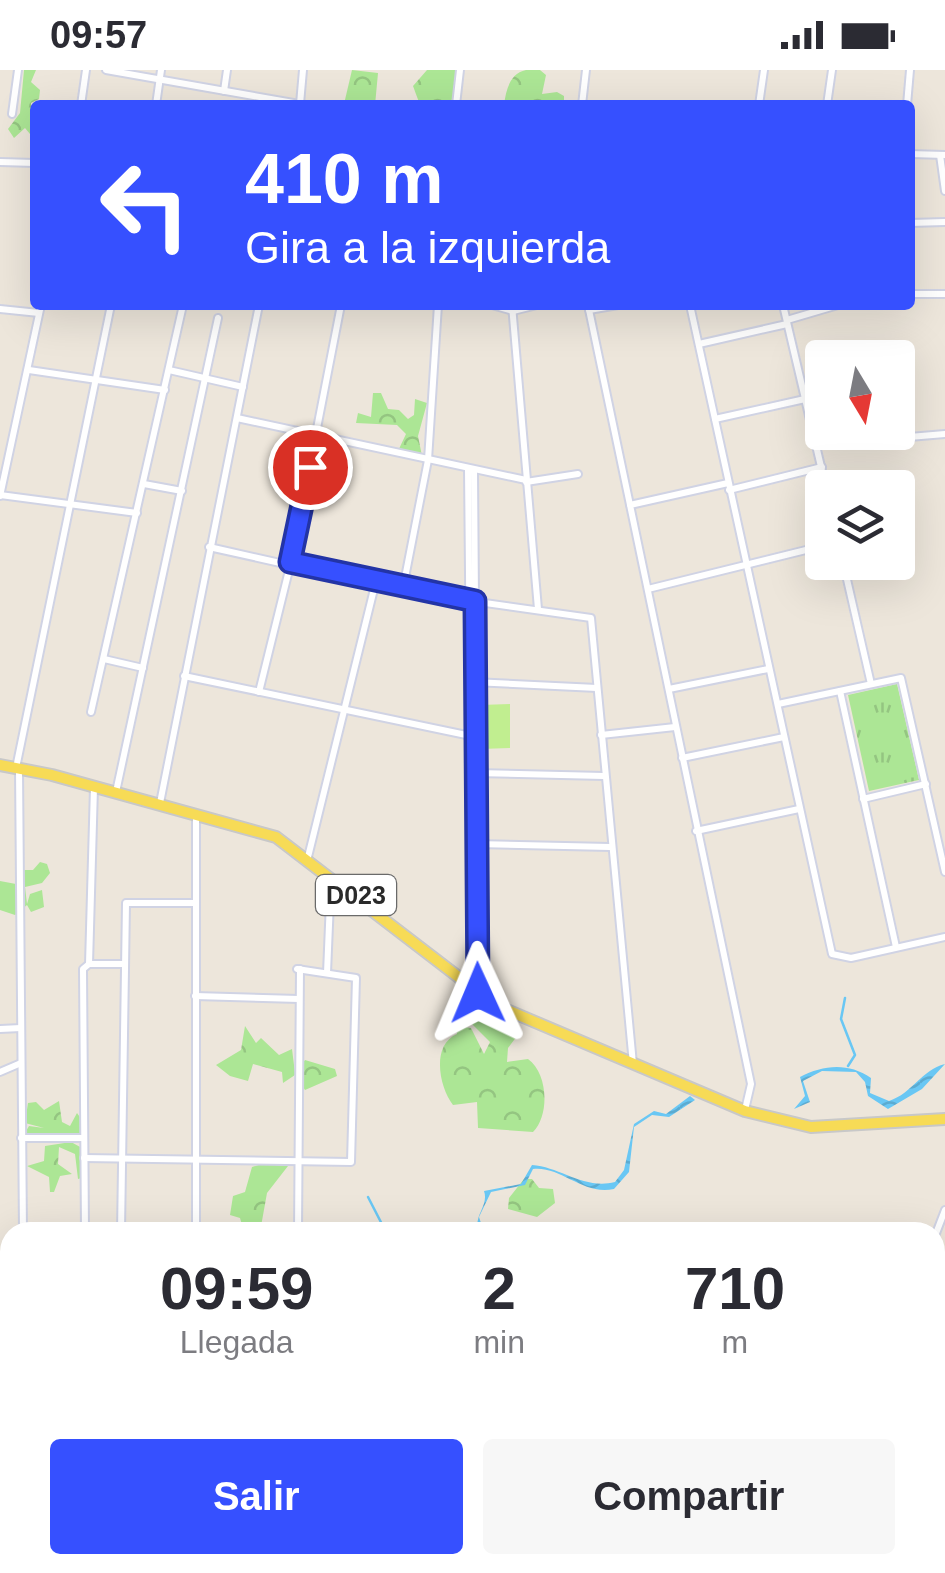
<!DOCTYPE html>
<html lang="es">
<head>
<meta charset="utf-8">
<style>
  :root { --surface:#fff; --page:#f7f7f7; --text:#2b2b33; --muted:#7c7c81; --accent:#3650ff }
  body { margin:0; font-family:Helvetica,sans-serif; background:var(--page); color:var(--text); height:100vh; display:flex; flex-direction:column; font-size:38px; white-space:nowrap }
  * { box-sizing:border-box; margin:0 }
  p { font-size:32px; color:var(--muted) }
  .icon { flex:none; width:55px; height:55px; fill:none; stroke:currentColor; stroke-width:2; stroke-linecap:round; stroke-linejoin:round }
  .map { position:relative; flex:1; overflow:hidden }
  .panel { position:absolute; left:0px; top:1152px; width:945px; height:352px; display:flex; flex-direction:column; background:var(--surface); border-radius:30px 30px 0 0; box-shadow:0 10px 40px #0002 }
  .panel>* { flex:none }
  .top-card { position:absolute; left:30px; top:30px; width:885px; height:210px; border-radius:10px; box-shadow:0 10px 40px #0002; background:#3650ff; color:#fff; overflow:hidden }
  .needle { width:65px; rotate:170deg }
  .controls { position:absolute; left:805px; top:270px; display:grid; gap:20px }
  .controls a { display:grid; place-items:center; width:110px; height:110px; border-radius:10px; background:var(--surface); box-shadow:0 10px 40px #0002; font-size:50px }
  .pin { position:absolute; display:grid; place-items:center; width:85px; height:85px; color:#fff; margin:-42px; border:5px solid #fff; border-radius:50%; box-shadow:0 2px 10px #0007 }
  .me { position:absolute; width:110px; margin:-55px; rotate:359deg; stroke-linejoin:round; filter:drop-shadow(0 0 8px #0008) }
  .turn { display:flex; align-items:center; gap:35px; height:210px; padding:0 50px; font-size:45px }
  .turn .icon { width:130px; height:130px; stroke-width:2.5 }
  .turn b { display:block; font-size:70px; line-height:85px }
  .eta { display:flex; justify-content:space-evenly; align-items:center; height:170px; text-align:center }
  .eta b { font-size:60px; font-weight:600; line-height:70px }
  .button { display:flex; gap:20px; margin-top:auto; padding:20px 50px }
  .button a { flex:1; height:115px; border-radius:10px; background:var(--accent); color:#fff; font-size:40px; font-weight:600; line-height:115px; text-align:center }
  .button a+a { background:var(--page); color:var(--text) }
  .status { display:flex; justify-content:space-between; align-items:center; height:70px; padding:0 50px; background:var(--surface); direction:ltr }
  .status svg { height:28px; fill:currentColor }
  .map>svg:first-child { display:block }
</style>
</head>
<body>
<div class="status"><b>09:57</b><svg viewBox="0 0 49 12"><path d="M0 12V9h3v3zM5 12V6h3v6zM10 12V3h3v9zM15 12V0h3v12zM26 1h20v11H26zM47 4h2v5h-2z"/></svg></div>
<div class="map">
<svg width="945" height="1503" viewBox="0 0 945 1503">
  <defs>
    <pattern id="forest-crowns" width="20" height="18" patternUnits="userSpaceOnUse" patternTransform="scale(2.5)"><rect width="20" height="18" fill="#ace695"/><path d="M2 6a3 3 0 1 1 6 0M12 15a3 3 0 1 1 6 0" fill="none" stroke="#94c581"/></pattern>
    <pattern id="park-tufts" width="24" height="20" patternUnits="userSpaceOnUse" patternTransform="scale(2.5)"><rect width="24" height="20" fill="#ace695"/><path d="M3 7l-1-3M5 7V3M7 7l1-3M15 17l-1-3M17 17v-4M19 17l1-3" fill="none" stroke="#94c581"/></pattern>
    <pattern id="water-waves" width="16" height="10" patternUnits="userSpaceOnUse" patternTransform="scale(2.5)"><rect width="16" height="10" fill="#69c7f4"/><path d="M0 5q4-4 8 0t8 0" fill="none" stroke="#5babd1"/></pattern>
  </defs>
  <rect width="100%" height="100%" fill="#ede6db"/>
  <!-- grass -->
  <path fill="#ace695" d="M40 792 47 794 50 803 42 813 25 817 27 834 30 824 42 820 44 837 31 842 27 835 15 845 0 840V811L16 814 22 800H33Z"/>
  <!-- forest -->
  <g fill="url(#forest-crowns)">
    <path d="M24 0H36L31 12 40 20 39 29 31 33 35 70 25 58 14 68 8 59 20 43Z"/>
    <path d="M352 0 378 3 375 35 344 34Z"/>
    <path d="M427 0H462L450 35H420L413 16Z"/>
    <path d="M526 0H540L546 5 542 24 557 22 564 26V35H504C506 20 510 3 526 0Z"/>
    <path d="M373 323H381L388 339 399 340 408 349 414 345 415 329 427 333 418 366 422 386 398 381 406 364 397 355 356 353 358 343 371 347Z"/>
    <path d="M467 937H476L517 966 508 978 507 992 528 989C548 1003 550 1045 533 1062L478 1058 477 1032 453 1035C439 1017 431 975 457 964L456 956 471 958 484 984 490 972 464 946Z"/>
    <path d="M245 956 256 973 261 968 279 985 292 979 295 1003 305 990 335 999 337 1006 305 1020 295 1005 283 1013 282 1002 253 994 248 1011 230 1006 216 995 241 980Z"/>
    <path d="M59 1031 62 1052 70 1056 77 1043 86 1056V1064L20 1071 29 1056 44 1058 25 1053 28 1033 36 1032 44 1040Z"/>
    <path d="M71 1072 82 1078 85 1107 78 1109 75 1084 59 1077 58 1094 72 1104 60 1106 54 1122H50L49 1107 27 1096 44 1091 45 1076Z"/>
    <path d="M262 1094 288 1096 267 1123 260 1162H244L240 1148 230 1145 233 1126 245 1122 252 1097Z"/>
    <path d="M524 1109H532L539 1118 553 1119 555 1133 537 1147 508 1139 509 1128Z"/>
    <path d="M10 1339V1493L0 1503V1351Z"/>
    <path d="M179 1495H348L345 1503H181Z"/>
  </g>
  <!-- park -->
  <path fill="url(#park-tufts)" d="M897 614 919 710 869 721 848 625Z"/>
  <!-- pitch -->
  <path fill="#c1ee90" d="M510 634V678L480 679V635Z"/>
  <!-- water -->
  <g fill="url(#water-waves)">
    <path d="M945 994 922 1019 888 1039 868 1026 865 1012 856 1002 822 1001 803 1011 810 1032 794 1039 805 1026 800 1007C823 995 848 992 871 1008L870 1023 889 1031C913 1023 921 1000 945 994Z"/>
    <path d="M690 1026 695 1030 669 1047 652 1045 634 1057 629 1102 614 1119C583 1126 562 1096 533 1099L525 1115 491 1122 479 1147 484 1162 478 1160C474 1145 489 1135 484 1121L521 1114 532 1095C561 1097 584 1120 615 1112L624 1100 634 1054 654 1041 666 1044Z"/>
  </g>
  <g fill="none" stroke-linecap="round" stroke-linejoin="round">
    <!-- stream -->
    <g stroke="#69c7f4" stroke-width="2.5">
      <path d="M845 928 841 949 855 985 848 996"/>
      <path d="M368 1127 386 1162"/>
      <path d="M935 1421 945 1431"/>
    </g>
    <!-- street casing -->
    <g stroke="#d0d3e4" stroke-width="10">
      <g id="street">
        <path d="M106 0 305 35"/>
        <path d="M224 21 227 0"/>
        <path d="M300 34 303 0"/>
        <path d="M81 35 86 0"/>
        <path d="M156 35 161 0"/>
        <path d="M456 35 460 0"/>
        <path d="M582 35 586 0"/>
        <path d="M759 35 764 0"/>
        <path d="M827 35 832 0"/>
        <path d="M907 35 910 0"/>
        <path d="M12 44 18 0"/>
        <path d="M910 84 945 85"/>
        <path d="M940 85 945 121"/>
        <path d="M0 92 35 93"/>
        <path d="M910 153 945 152"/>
        <path d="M910 224H945"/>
        <path d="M492 235 513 241 537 235"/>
        <path d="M512 235 538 539"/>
        <path d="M588 235 630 435"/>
        <path d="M690 235 832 884 851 888 945 867"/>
        <path d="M783 235 826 418"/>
        <path d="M0 239 39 243"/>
        <path d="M589 240 618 235"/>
        <path d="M787 250 838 235"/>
        <path d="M699 274 787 254"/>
        <path d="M29 300 165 320"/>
        <path d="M169 300 243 317"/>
        <path d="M237 348 526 410"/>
        <path d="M715 349 805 329"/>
        <path d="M909 367 945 364"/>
        <path d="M468 399 473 918"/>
        <path d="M474 400 478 922"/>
        <path d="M526 412 578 404"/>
        <path d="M728 413 630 435 751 1014 745 1040"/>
        <path d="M144 414 182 421"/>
        <path d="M729 420 822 397"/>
        <path d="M0 425 137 443"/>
        <path d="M0 426 41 235"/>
        <path d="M209 477 414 523 591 548 633 994"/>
        <path d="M843 492 871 614"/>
        <path d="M403 518 428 390 438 235"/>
        <path d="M410 519 466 529"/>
        <path d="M648 519 822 476"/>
        <path d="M104 589 143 598"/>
        <path d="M184 606 471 666"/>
        <path d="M473 612 597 618"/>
        <path d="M669 619 768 599"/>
        <path d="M840 621 896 877"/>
        <path d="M259 622 291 492 341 235"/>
        <path d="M778 634 901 608 945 802"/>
        <path d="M91 642 183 235"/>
        <path d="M601 665 675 657"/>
        <path d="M682 688 784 667"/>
        <path d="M16 698 111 235"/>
        <path d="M19 699 23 1162"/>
        <path d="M475 703 604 706"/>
        <path d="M116 722 218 248"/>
        <path d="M863 729 926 714"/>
        <path d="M160 733 259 235"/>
        <path d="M196 744V1162"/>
        <path d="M696 761 799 739"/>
        <path d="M476 774 610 777"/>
        <path d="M308 787 376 511"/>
        <path d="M89 894H125"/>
        <path d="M327 903 331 807"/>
        <path d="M195 926 299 929"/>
        <path d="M0 959 21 958"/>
        <path d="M0 1002 21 993"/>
        <path d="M21 1068H84"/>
        <path d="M84 1088 351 1092 356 908 297 899"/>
        <path d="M85 1162 83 899 89 894 94 717"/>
        <path d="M121 1162 126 833H196"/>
        <path d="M298 1162 300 899"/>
        <path d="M935 1166 945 1140"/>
        <path d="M935 1244H945"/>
        <path d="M0 1284 10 1282"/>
        <path d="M935 1354H945"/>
        <path d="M55 1495V1503"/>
        <path d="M435 1495 436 1503"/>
        <path d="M594 1495 595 1503"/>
        <path d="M603 1495 692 1503"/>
        <path d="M778 1495 780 1503"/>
        <path d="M850 1503 852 1495"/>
      </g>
    </g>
    <!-- primary casing -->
    <g stroke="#c8c8c8" stroke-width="14">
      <path id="primary" d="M0 695 52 705 276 767 495 935 745 1041 811 1057 945 1049"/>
    </g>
    <!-- street -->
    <use href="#street" stroke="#fff" stroke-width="6"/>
    <!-- primary -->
    <use href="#primary" stroke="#f7db56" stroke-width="10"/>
  </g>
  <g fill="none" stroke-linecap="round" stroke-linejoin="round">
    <!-- route casing -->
    <g stroke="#2334a6" stroke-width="25">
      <path id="route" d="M310 397 290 492 475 531 478 923"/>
    </g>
    <!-- route -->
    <use href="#route" stroke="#3650ff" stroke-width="18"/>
  </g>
  <g text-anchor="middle" stroke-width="10" stroke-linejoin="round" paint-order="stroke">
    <!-- shield labels -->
    <rect fill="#fff" stroke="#6a6a6a" stroke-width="2.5" x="316" y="805" width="80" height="40" rx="8"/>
    <g font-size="25" font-weight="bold" fill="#2a2a2a">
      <text x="356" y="834">D023</text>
    </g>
  </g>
</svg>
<div class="controls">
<a><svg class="needle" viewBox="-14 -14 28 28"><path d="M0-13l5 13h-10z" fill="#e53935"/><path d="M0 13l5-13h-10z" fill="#7c7c81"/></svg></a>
<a><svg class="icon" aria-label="layers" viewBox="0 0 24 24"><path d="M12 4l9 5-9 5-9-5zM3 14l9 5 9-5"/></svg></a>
</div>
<div class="pin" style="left:310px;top:397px;background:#d93025"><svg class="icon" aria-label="arrive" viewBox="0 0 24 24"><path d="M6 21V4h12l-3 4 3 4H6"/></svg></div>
<svg class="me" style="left:478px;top:923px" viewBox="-20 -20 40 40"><path d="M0-17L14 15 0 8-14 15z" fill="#3650ff" stroke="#fff" stroke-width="4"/></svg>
<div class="top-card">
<div class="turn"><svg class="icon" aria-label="left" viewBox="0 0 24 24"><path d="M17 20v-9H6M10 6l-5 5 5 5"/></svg><div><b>410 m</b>Gira a la izquierda</div></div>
</div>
<section class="panel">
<div class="eta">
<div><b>09:59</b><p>Llegada</p></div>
<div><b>2</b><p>min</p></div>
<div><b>710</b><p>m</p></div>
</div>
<div class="button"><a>Salir</a><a>Compartir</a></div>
</section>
</div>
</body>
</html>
